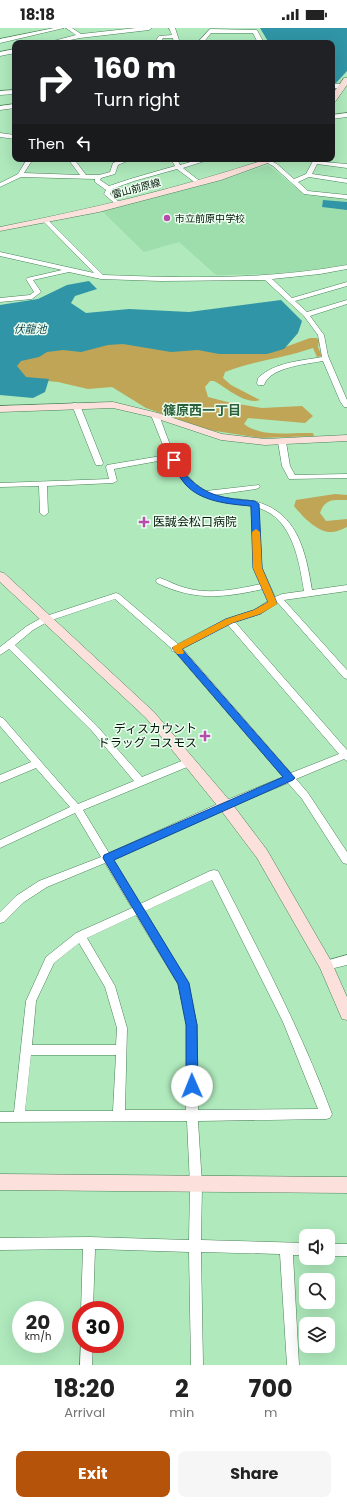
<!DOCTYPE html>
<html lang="en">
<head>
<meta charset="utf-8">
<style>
  :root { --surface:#fff; --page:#f6f6f6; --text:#222; --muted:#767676; --accent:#b45309 }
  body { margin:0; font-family:Poppins,"Noto Sans JP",sans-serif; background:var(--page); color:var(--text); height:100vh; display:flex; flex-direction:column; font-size:15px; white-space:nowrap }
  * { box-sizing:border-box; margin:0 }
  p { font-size:13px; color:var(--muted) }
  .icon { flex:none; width:22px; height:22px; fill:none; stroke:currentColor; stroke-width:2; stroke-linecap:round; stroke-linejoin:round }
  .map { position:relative; height:1337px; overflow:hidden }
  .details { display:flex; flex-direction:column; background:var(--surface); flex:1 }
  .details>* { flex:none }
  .hud { position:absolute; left:12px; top:12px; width:323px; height:122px; border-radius:8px; box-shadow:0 4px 16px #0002; background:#202124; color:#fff; overflow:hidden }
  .tools { position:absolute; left:299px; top:1201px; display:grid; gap:8px }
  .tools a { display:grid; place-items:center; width:36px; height:36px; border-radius:8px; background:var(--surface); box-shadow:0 4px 16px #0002; font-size:20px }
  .speed { position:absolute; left:12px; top:1273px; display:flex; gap:8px; font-size:20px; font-weight:700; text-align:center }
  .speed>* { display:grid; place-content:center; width:52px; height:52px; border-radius:50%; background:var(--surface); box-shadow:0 4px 16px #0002; line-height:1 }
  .speed small { font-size:10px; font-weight:400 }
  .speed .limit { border:6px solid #d22; background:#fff; color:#111 }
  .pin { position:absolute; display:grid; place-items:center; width:34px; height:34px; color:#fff; margin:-17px; border-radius:8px; box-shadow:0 2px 6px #0006 }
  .me { position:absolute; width:44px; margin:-22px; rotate:359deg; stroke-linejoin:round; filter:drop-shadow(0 0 3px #0008) }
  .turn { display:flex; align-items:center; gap:14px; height:84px; padding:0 16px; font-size:18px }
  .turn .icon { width:52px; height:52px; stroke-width:2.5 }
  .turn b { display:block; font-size:28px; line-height:34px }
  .then { display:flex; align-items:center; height:38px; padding:0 16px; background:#0003; gap:8px; font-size:15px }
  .eta { display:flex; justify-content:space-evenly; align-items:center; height:68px; text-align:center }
  .eta b { font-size:24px; font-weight:700; line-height:28px }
  .button { display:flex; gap:8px; margin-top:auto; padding:8px 16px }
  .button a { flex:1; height:46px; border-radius:8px; background:var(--accent); color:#fff; font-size:16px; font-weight:700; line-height:46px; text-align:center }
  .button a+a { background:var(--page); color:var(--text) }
  .status { display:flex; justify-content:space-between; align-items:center; height:28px; padding:0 20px; background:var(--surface); direction:ltr }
  .status svg { height:11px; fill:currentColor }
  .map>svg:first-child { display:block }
</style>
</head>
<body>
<div class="status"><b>18:18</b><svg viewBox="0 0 49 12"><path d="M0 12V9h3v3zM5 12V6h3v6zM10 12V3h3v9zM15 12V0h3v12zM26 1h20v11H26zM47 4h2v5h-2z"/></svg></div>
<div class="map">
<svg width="347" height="1337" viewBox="0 0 347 1337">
  <rect width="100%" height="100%" fill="#afe9bc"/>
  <!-- built -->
  <path fill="#9edead" d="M268 137 305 167 347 170V236L315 243 270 246 216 247 179 214 144 224 102 183 219 153Z"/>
  <!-- green -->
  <g fill="#bfa555">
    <path d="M310 310H317L319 313 318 319 322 328 317 329 313 320C284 330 253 333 225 344L223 350 231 357 260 372C245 377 227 360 214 353H210L205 359 208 369 227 374 262 380 302 378 313 388 305 395 248 390 244 396C262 410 291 404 313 405L314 408 261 410 209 402 146 380 112 359 88 361 58 354 26 351 14 339 18 332 49 322 121 313 270 323 291 317Z"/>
    <path d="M335 466 347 467V472C333 472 325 470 320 485L326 493 347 491V499C342 501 337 504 332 504 318 505 302 488 294 478L296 472Z"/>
  </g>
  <!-- water -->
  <g fill="#3095a6">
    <path d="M260 0H347V43L336 55H332V15H269Z"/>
    <path d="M323 172 347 174V182L322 179Z"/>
    <path d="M89 253 97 261 75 268 71 275 86 285 129 281 189 284 281 272 302 293 298 305 284 321 267 326H219L198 322 171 324 123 316 108 317 81 324 63 322 47 324 39 329 21 333 17 338 26 349 49 351 45 364 33 370 0 367V277L38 271 67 257Z"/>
  </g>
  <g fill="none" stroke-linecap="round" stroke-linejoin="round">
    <!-- street casing -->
    <g stroke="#4b8159" stroke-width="1">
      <g id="street">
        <path d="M54 0H64L0 15V11Z"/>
        <path d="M66 0H72L81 6 136 0H152L149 2 80 10 56 15H46L76 7Z"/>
        <path d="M169 0H175L180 15H174L173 10H163L160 15H154L159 8 172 7Z"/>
        <path d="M210 1 257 2 264 15H258L253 5H211L203 15H197Z"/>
        <path d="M15 21V25L0 28V24Z"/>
        <path d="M332 56H342L345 58 342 60H332Z"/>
        <path d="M15 62V66L0 67V63Z"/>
        <path d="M15 76V80L0 82V78Z"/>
        <path d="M347 85V89L332 91V87Z"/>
        <path d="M0 105 15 107V111L0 109Z"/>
        <path d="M27 131H33L24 145 80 147 68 131H74L86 147H99L110 144 113 135 123 131H132L118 137 115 146 101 150 100 152 109 158 130 151 175 138 171 131H177L180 137 201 131H211L183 140 201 154V156H197L177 141 134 153 112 161 110 166 121 176 118 178 105 167 104 166 106 162 95 154V151L21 149 0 159V155L18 146Z"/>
        <path d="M269 132 277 136 294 151 306 146 313 133 347 136V140L317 136 312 146 347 151V155L309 149 298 154 308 163 347 167V171L304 166 273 138 266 134Z"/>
        <path d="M43 191H47L103 247C185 250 266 252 347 237V241L320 246 272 251 292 270 347 254V258L295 273 307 284 347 272V276L310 288 324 307 328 328 347 372V379H344L340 373 323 333C307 336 270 339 264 357H258L257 355 258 350C275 334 300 333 322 329L318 307 304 288 265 252 161 253 101 251 69 244 33 252 41 264 32 271 0 274V270L30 267 34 264 26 251 27 250 62 242 0 228V224L94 245 43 193Z"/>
        <path d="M73 375H76L80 377 103 435 102 437H96L95 435 72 377Z"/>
        <path d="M152 385H158L159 387C170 416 178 447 206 463L259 457 260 459 256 461 214 467C228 472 243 470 257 474 298 485 306 525 312 562L347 557V563L284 572 347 642V651L344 650 278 575 260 586 235 594 347 722V733L344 731 296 751 308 765 347 824V836L343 835 302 771 288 755 228 780 113 832 140 876 210 843 214 842 218 843C259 923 301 1002 332 1086L330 1090 326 1091 198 1093 202 1157 201 1212 306 1215V1227H293L299 1337H287L280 1226 201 1224 203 1337H191L189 1224 95 1221 93 1282 81 1283 83 1221 0 1222V1210L89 1209 189 1212 190 1157 187 1093 0 1094V1084H14L26 973 46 929 76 905 132 880 105 835 47 859 24 874 4 894 0 895V884L16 868 39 853 101 829 75 785 0 820V812L70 779 36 740 0 755V747L31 734 0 698V689L3 690 78 776 134 753 91 702 9 621 0 627V619L27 598 43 589 116 565 119 566 178 616 226 591 254 582 268 573 263 561C223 570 195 573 157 555L156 553 157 551 160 550C169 553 177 558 186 560 211 567 237 561 261 556L254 540 251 478C212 473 188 470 169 431L114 441 117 453 113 455 47 458 48 485 44 488 40 485 39 458 0 459V455L109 451 106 439 107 437 167 427 151 387ZM259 480C293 491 299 533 304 563L282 566 275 569 262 540ZM115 571 171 620 172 623 175 624 283 749 222 774 109 825 83 782 192 737 194 734 192 731 189 730 142 749 97 698 15 617 33 602 49 593ZM228 597 339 726 291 745 183 621ZM212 852 283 994 318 1081 198 1082 197 997 188 955 145 883ZM136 887 178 956 187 997 186 1082H125L127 1000 115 958 87 910ZM79 915 105 959 117 1000 116 1017H32L36 973 54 935ZM31 1027H116L113 1083H25Z"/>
        <path d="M279 412H282L286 414 290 438 295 447 347 446V450L289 451 282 438 278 414Z"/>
        <path d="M347 927V937L326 942 322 940 321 937 322 934Z"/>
        <rect x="328" y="1216" width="19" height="12"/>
        <path d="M81 1315 93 1316 92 1337H80Z"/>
      </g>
    </g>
    <!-- secondary casing -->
    <g stroke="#4b8159" stroke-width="1">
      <g id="secondary">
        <path d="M344 50H347V57L335 74H332V67Z"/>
        <path d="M267 131H279L221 152 99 184 0 203V199C91 181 180 160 267 131Z"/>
        <path d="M113 374 158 385 222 406 265 411 347 407V413L265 417 221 412 152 389 113 380 0 384V378Z"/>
        <path d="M0 544 4 545 154 684 230 773 267 822 331 933 347 969V992L342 991 320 940 257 830 220 781 146 690 0 554Z"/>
        <path d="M0 1146 347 1149V1165L0 1162Z"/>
      </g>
    </g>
    <!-- street -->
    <use href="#street" fill="#fff" fill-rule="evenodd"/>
    <!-- secondary -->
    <use href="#secondary" fill="#fbe0db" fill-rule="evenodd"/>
  </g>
  <!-- route -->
  <path fill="#1a73e8" stroke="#114b97" d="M171 430H176C181 437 185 448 192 453 210 470 232 471 255 473L259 476 262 540 277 575 260 586 232 595 182 621 295 750 293 752 114 832 189 955 197 997 198 1058 196 1062 192 1063 188 1062 186 1058V997L178 956 103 830 104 827 283 749 172 620 226 591 254 582 268 574 253 540 251 478C229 476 201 474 185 456 179 449 174 439 170 432Z"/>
  <!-- slow -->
  <path fill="#f59e0b" d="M256 501 260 504 262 540 277 575 276 577 260 586 232 595 182 621 184 624 183 626H177L172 620 174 618 226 591 254 582 268 574 253 540 252 504Z"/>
  <!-- markers -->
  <g fill="#b74cae" stroke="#edfef0" stroke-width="1.5">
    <circle cx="167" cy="190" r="4"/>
    <path d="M142 488h4v4h4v4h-4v4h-4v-4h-4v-4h4z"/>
    <path d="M203 702h4v4h4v4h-4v4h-4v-4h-4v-4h4z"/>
  </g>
  <g text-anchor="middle" stroke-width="3" stroke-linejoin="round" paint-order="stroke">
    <!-- far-street labels -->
    <g font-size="10" fill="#031809" stroke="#edfef0">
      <text transform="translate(136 160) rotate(-15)" y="4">雷山前原線</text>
    </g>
    <!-- far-poi labels -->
    <g font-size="10" fill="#031809" stroke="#edfef0" text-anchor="start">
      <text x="175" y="194">市立前原中学校</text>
    </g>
    <!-- far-water labels -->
    <g font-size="11" font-style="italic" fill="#104a53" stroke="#edfef0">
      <text x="30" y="305">伏龍池</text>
    </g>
    <!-- poi labels -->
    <g font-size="12" fill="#031809" stroke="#edfef0" text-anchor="start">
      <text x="153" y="498">医誠会松口病院</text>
      <text x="197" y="705" text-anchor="end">ディスカウント<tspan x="197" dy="14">ドラッグ コスモス</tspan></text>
    </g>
    <!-- neighbourhood labels -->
    <g font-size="13" font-weight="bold" fill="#29603a" stroke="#edfef0">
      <text x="202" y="387">篠原西一丁目</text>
    </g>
  </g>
</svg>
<div class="tools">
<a><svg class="icon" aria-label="sound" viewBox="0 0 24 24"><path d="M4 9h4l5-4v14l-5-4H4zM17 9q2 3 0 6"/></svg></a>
<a><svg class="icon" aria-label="search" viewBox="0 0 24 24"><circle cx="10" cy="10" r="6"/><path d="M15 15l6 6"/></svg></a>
<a><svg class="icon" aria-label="layers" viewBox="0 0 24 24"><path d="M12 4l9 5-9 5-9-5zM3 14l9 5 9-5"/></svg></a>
</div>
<div class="speed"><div>20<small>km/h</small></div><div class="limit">30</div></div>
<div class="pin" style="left:174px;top:432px;background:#d93025"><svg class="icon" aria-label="arrive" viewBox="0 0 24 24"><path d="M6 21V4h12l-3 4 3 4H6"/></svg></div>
<svg class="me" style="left:192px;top:1058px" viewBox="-20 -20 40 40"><circle r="19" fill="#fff"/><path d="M0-13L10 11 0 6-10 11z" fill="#1a73e8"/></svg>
<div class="hud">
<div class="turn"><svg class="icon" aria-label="right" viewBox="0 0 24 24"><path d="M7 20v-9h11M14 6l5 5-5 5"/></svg><div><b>160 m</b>Turn right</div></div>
<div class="then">Then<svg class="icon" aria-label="left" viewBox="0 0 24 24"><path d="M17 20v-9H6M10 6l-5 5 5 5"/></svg></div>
</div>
</div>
<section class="details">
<div class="eta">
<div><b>18:20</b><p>Arrival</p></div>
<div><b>2</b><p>min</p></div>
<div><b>700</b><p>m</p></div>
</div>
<div class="button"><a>Exit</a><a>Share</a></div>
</section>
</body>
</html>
